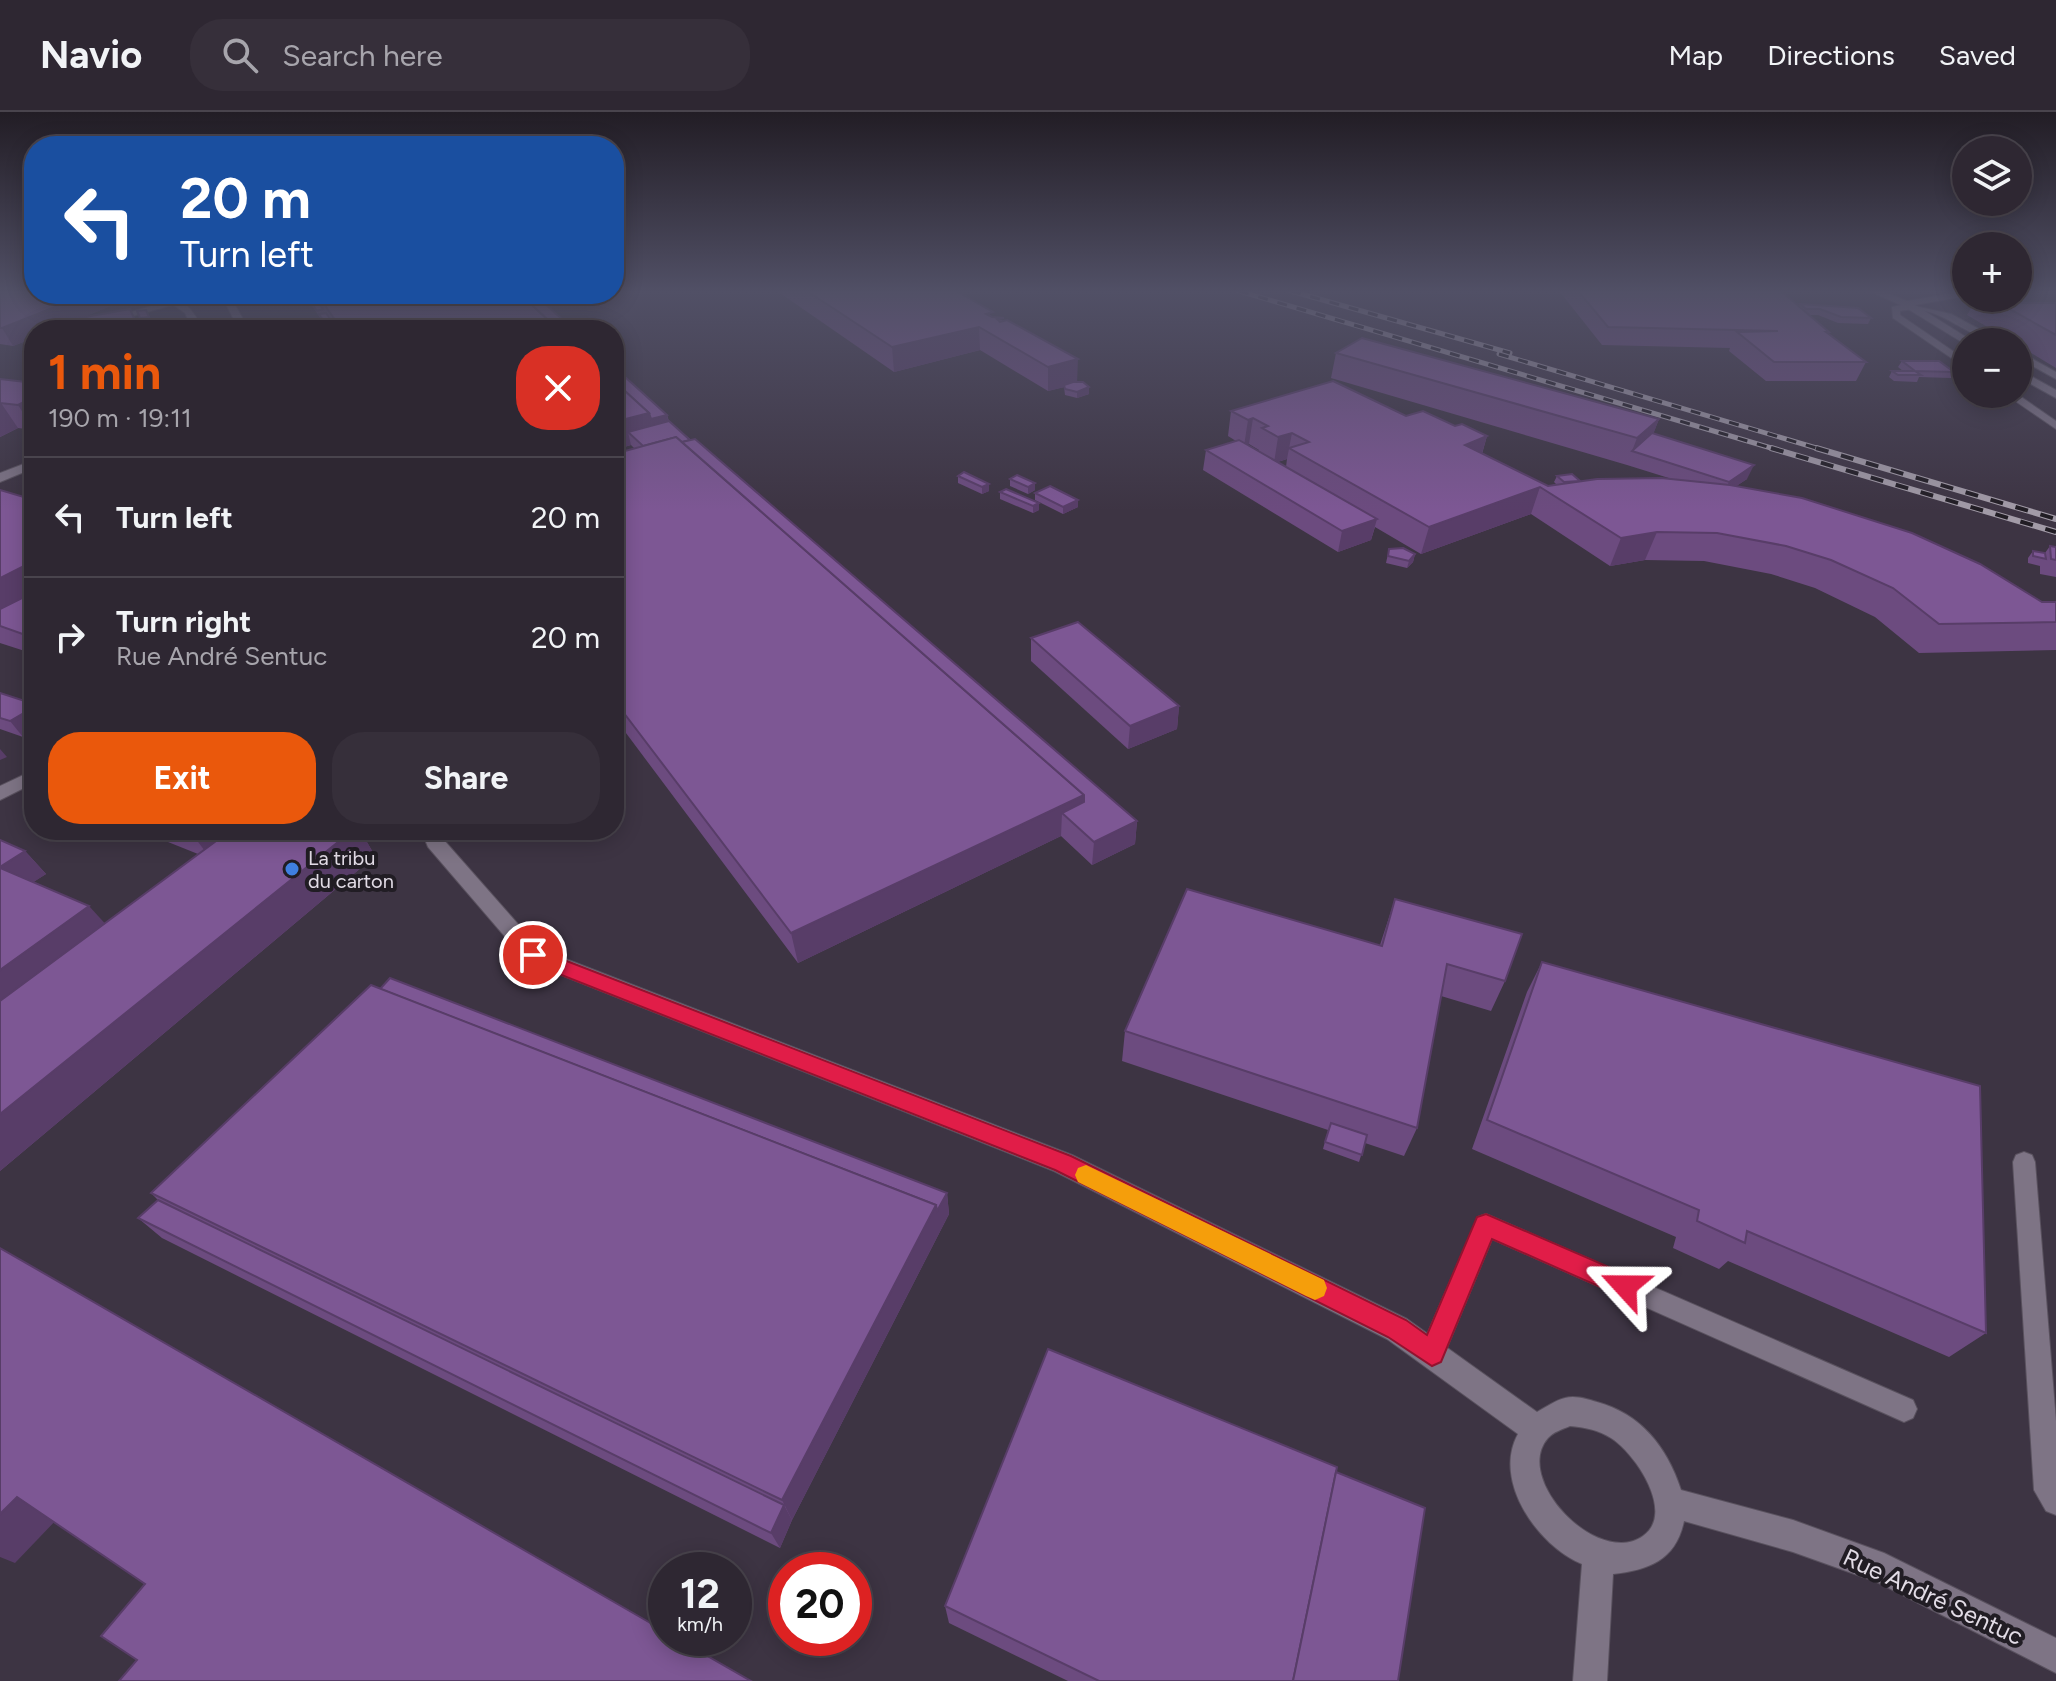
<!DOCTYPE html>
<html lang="en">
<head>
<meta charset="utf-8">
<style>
  :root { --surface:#2e2732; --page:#362f3a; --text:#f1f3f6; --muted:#a7a5ac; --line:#49444d; --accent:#ea580c }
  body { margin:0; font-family:Figtree,sans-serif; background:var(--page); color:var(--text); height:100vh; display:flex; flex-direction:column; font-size:30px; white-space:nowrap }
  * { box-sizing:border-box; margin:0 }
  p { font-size:26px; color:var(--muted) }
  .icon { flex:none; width:44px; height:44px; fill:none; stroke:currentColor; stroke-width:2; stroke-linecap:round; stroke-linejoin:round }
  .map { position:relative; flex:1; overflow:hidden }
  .side { position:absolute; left:24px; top:208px; width:600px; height:520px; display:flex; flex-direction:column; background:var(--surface); border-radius:32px; box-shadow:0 4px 20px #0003,0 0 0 2px var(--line) }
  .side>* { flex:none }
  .top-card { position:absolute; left:24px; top:24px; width:600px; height:168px; border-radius:32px; box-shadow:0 4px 20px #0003,0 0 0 2px var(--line); background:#1a4fa0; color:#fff; overflow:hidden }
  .controls { position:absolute; left:1952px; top:24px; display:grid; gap:16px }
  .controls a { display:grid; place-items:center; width:80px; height:80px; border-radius:50%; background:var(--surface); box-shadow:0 4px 20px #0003,0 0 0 2px var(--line); font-size:40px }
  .speed { position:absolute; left:648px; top:1440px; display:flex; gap:16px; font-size:40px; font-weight:700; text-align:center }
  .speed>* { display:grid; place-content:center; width:104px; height:104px; border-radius:50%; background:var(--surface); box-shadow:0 4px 20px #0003,0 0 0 2px var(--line); line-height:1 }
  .speed small { font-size:20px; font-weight:400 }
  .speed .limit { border:12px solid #d22; background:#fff; color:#111 }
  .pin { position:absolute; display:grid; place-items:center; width:68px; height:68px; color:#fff; margin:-34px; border:4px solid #fff; border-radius:50%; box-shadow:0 2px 8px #0007 }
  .me { position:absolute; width:88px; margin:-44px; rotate:294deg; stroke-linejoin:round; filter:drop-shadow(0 0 6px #0008) }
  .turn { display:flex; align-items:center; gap:28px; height:168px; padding:0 24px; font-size:36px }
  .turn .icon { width:104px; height:104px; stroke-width:2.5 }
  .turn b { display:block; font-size:56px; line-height:68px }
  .round { display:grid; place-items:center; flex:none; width:84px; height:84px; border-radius:32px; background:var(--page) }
  .overview { display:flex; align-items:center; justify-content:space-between; height:136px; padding:0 24px }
  h1 { font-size:48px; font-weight:700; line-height:60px; color:var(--accent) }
  .primary-button { display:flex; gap:16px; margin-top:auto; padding:16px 24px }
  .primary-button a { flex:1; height:92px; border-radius:32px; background:var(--accent); color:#fff; font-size:32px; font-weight:700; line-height:92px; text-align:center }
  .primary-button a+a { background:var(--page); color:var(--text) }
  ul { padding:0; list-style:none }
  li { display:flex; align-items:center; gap:24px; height:120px; padding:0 24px; border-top:2px solid var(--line) }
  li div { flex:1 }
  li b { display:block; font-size:30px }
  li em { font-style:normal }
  header { display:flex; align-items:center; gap:48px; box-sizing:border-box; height:112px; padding:0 40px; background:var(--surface); border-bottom:2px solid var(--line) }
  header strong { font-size:38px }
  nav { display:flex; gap:44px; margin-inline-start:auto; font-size:28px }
  .search { width:560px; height:72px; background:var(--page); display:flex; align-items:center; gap:20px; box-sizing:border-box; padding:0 28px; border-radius:32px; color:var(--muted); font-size:30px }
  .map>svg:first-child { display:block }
</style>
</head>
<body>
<header>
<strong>Navio</strong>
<div class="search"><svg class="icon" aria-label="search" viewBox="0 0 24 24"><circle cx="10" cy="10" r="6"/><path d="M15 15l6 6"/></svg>Search here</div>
<nav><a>Map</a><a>Directions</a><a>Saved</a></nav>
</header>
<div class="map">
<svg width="2056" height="1569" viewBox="0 0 2056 1569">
  <rect width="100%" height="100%" fill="#3d3443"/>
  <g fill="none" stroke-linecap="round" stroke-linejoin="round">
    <!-- service casing -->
    <g stroke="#59515e" stroke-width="2">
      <g id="service">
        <path d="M221 182H229L249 218H239Z"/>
        <path d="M177 186 180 191 129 205 125 202Z"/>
        <path d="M1906 192 1951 202 2003 230C1968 230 1940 189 1900 199V203L1966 248V255L1963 254 1893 206 1892 195Z"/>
        <path d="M2018 239 2056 260V267L2018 246Z"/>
        <path d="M2005 282H2017L2056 309V317Z"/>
        <path d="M2024 1040 2032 1043 2035 1050 2056 1309V1403L2046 1399 2034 1378 2013 1050 2016 1043Z"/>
        <path d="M1486 1102 1913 1288 1917 1297 1913 1306 1904 1310 1895 1306 1492 1127 1441 1250 1432 1254 1423 1250 1419 1241 1423 1232 1478 1105Z"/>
      </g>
    </g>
    <!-- minor casing -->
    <g stroke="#59515e" stroke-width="2">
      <g id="minor">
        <path d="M158 182C182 182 194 199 203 218H193L185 201Z"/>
        <path d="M34 348V356L0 370V361Z"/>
        <path d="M34 658V671L0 688V674Z"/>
        <path d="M421 718H439L443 727 540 837 1072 1043 1407 1207 1537 1300C1546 1295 1556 1288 1565 1286 1575 1283 1587 1287 1597 1290 1641 1302 1667 1335 1681 1378L1793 1408 1884 1441 2056 1526V1561L1877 1470 1793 1440 1684 1409C1676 1448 1649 1458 1613 1462L1607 1569H1573L1582 1452C1538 1434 1492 1369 1518 1322L1387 1227 1054 1059 526 849 428 735ZM1570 1314C1584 1315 1599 1318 1611 1326 1635 1341 1676 1401 1643 1424 1598 1456 1512 1367 1548 1326 1553 1320 1563 1317 1570 1314Z"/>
      </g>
    </g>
    <!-- tertiary casing -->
    <g stroke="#59515e" stroke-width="2">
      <g id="tertiary">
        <path d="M1869 179H1882L1907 189 1966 179V184L1915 193 1974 230 1965 232 1903 194Z"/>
        <path d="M2018 257 2056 278V286L2018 265Z"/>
      </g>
    </g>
    <!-- service -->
    <use href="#service" fill="#7e7485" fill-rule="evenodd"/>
    <!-- minor -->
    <use href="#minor" fill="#7e7485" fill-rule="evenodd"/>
    <!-- tertiary -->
    <use href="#tertiary" fill="#7e7485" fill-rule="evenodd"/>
    <!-- rail-far1 casing -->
    <g stroke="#a29ba7" stroke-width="5">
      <g id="rail-far1">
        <path d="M1239 179 1778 338"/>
        <path d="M1291 179 1510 241"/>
        <path d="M1499 242 1823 338"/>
      </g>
    </g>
    <!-- rail casing -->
    <g stroke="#a29ba7" stroke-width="6">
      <g id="rail">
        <path d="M1771 336 2056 420"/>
        <path d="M1816 336 2056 407"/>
      </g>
    </g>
    <!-- rail-far1 -->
    <use href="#rail-far1" stroke="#211d24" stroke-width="3" stroke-dasharray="10" stroke-linecap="butt"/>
    <!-- rail -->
    <use href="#rail" stroke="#211d24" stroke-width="4" stroke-dasharray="13" stroke-linecap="butt"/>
  </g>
  <!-- wall -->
  <g fill="#6c4b7f" fill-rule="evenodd">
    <path d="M0 179 115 192 84 205 130 197 141 218H34L31 227 13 234 0 232Z"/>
    <path d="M777 179H956L993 205 1004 209 1077 270 1089 275V282L1077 286 1065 283 1064 275 1048 279 980 238 894 260Z"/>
    <path d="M1561 179H1781L1799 194 1800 192 1871 206 1868 212 1838 211 1818 203H1809L1829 220 1828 222 1866 250 1856 269H1766L1729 239 1730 236 1602 233 1560 180Z"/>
    <path d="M311 182H534L574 218H328L311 192 308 186 313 185Z"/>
    <path d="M1974 191H2056V256L2018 233V230H2013L1967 203Z"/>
    <path d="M1336 241 1659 307 1653 322 1747 367 1736 374 2042 490H2056V538L1919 541 1875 505 1815 476 1771 462 1704 449 1645 448 1610 454 1531 402 1421 442 1375 415 1371 428 1338 440 1203 358 1206 338 1236 329 1228 324 1231 299 1406 304 1455 314 1487 324 1482 342 1548 374 1556 372 1554 370 1557 364 1580 369 1672 367 1627 353 1331 266ZM1249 332 1259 338V340L1247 333ZM1287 347 1286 355 1277 350 1281 349Z"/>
    <path d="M1902 249 1954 260 1951 266 1919 265 1917 270 1894 269 1889 265 1892 259H1903L1898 255Z"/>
    <path d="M614 255 667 303 669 309 1137 709 1135 732 1092 753 1061 724 798 851 614 605V342L635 337 631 333 614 338Z"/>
    <path d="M0 267 34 271V318L18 316 0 325Z"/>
    <path d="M34 345V361L26 349Z"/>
    <path d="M958 364 989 372V379L982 382 958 371Z"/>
    <path d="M1010 367 1035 378 1028 382 1010 374Z"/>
    <path d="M0 378 34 388V542L0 531Z"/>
    <path d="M1000 380 1039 391V398L1033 401 1000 387Z"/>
    <path d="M1035 381 1078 388V395L1063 402 1035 388Z"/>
    <path d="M2050 434 2056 435V465L2040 462V454L2028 451V446L2033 439 2045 441Z"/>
    <path d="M1389 437 1415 442 1413 450 1407 456 1386 451Z"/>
    <path d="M1031 526 1179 594 1177 617 1128 637 1031 549Z"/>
    <path d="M0 581 34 592V618L23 625 0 617Z"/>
    <path d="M138 718H360L375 744 0 1059 25 739 46 762 33 770 105 812 198 742Z"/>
    <path d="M1395 787 1505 869 1491 899 1441 884 1417 1016 1404 1044 1365 1031 1359 1050 1323 1037 1328 1018 1122 949 1125 919 1380 833Z"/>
    <path d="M1542 850 1986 1221 1949 1245 1728 1149 1719 1157 1673 1136 1676 1125 1472 1037 1527 880Z"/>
    <path d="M151 1081H947L949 1102 792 1408 780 1436 162 1126 138 1106 158 1088Z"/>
    <path d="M1336 1360 1398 1569H1068L949 1511 945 1494Z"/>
  </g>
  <!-- shaded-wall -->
  <g fill="#583d68">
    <path d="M88 182H110L115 192 53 218H34V226L13 234 2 216Z"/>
    <path d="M149 205 152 211 144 213 140 206Z"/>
    <path d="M979 215 980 238 894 260 892 235Z"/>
    <path d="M1078 247 1077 272 1048 279V255Z"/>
    <path d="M1089 275V282L1077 286V280Z"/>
    <path d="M34 285V318L18 293Z"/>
    <path d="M0 291H1L18 316 0 325Z"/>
    <path d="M649 301 667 303 672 323 628 320 631 333 614 338V310Z"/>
    <path d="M1253 306 1249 332 1244 334 1248 308Z"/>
    <path d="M1659 307 1649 333 1632 339 1637 326Z"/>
    <path d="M1292 321 1287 347 1274 351 1278 325Z"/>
    <path d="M1487 324 1479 351 1465 333Z"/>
    <path d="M1754 353 1747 367 1722 384 1729 370Z"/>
    <path d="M1035 371V378L1028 382V375Z"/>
    <path d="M989 372V379L982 382V375Z"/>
    <path d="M1540 375 1531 402 1421 442 1429 415Z"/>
    <path d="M1078 388V395L1063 402V395Z"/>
    <path d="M1039 391V398L1033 401V394Z"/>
    <path d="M1377 407 1371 428 1338 440 1342 419Z"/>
    <path d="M1657 420 1645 448 1610 454 1621 426Z"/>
    <path d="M1415 442 1413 450 1407 456 1409 449Z"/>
    <path d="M34 449V488L0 505V466Z"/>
    <path d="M1179 594 1177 617 1128 637 1130 614Z"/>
    <path d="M34 595V618L23 625 10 609Z"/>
    <path d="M0 637 7 645 0 648Z"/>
    <path d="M1084 683 1083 713 1062 701 1061 724 798 851 791 821Z"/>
    <path d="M1137 709 1135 732 1092 753 1094 730Z"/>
    <path d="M189 718H250L211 747Z"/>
    <path d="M353 718H360L375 744 0 1059V1002Z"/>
    <path d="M25 739 46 762 20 779 0 757V755Z"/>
    <path d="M89 794 110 817 0 898V858Z"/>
    <path d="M947 1081 949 1102 792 1408 782 1388 936 1093Z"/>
    <path d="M17 1385 59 1405 15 1451 0 1445V1402Z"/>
    <path d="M784 1393 792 1408 780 1436 771 1421Z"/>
  </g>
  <!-- building -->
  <g fill="#7d5794" stroke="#583d68" stroke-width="2">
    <path d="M0 179H34V182H88L2 216H0Z"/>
    <path d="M807 179H956L993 200 986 202 992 205 1004 206 997 207 1000 210 1007 208 1078 247 1048 255 979 215 892 235Z"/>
    <path d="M1578 179H1781L1829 220H1826L1866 250H1774L1737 220 1778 219 1608 215Z"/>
    <path d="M317 182H520L559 218H342Z"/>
    <path d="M520 182H534L574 218H559Z"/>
    <path d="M314 185 323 197 317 199 308 186Z"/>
    <path d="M2020 190 2025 191H1999L1993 202 1974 191Z"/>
    <path d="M1999 191H2056V223Z"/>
    <path d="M1800 192 1858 196 1871 206 1841 205 1820 197H1806Z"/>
    <path d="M130 197 139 218H38L64 213 63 211 69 208Z"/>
    <path d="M146 198 149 205 140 206 137 199Z"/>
    <path d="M326 201 335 214 328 216 319 202Z"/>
    <path d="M34 219V241L29 220Z"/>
    <path d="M1362 226 1659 307 1637 326 1336 241Z"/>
    <path d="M1902 249H1939L1954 260 1915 259 1921 263H1898L1892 259H1915Z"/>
    <path d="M614 255 667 303 651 307 649 301 614 269Z"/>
    <path d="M0 267 34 271V285L18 293 0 291Z"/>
    <path d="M614 269 649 301 614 310Z"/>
    <path d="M1333 269 1406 304 1423 299 1455 314 1462 312 1487 324 1465 333 1548 374 1597 367 1661 366 1730 373 1802 386 1912 421 1980 452 2042 490H2056V510L1939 512 1893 476 1831 448 1786 434 1717 421 1657 420 1621 426 1540 375 1429 415 1289 336 1309 330 1292 321 1278 325 1262 316 1268 314 1253 306 1248 308 1231 299Z"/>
    <path d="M1073 270H1083L1089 275 1077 280 1065 277 1064 273Z"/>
    <path d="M669 309 690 328 682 330 676 325 643 334 628 320Z"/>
    <path d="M1652 321 1754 353 1729 370 1632 339Z"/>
    <path d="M676 325 1084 683 791 821 614 588V342Z"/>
    <path d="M695 327 1137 709 1094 730 1062 701 1084 690V683L682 330Z"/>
    <path d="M1239 328 1377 407 1342 419 1206 338Z"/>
    <path d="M34 345V351L26 349Z"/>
    <path d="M964 360 989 372 982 375 958 364Z"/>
    <path d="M1572 362 1580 369 1564 370 1557 364Z"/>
    <path d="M1017 363 1035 371 1028 375 1010 367Z"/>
    <path d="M1050 374 1078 388 1063 395 1035 381Z"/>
    <path d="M1006 377 1039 391 1033 394 1000 380Z"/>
    <path d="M0 378 34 388V449L0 466Z"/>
    <path d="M2050 434 2056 435V448L2051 447Z"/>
    <path d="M1403 436 1415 442 1409 449 1388 444 1389 437Z"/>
    <path d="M2033 439 2045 441 2046 447 2033 444Z"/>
    <path d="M34 480V526L0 514V497Z"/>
    <path d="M1078 510 1179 594 1130 614 1031 526Z"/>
    <path d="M0 581 34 592V595L10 609 0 606Z"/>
    <path d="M231 718H353L0 1002V889Z"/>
    <path d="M0 728 25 739 0 755Z"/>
    <path d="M0 756 89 794 0 858Z"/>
    <path d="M1187 777 1382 834 1395 787 1522 822 1505 869 1447 852 1417 1016 1125 919Z"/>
    <path d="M1542 850 1980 974 1986 1221 1747 1119 1745 1131 1697 1109 1699 1098 1487 1008Z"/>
    <path d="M390 866 947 1081 937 1099 936 1093 380 877Z"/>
    <path d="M371 873 936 1093 782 1388 151 1081Z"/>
    <path d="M1331 1011 1367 1023 1362 1043 1325 1030Z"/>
    <path d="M158 1088 784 1393 771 1421 138 1106Z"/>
    <path d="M0 1136 666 1520V1526H676L751 1569H119L137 1548 101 1524 145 1472 17 1385 0 1402Z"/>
    <path d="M1048 1237 1337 1355 1293 1569H1099L945 1494Z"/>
    <path d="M1336 1360 1425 1396 1398 1569H1293Z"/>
  </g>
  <!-- sky -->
  <linearGradient id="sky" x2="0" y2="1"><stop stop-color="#221d25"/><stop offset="0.45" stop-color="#515066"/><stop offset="1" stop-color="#515066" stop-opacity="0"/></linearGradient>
  <rect width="2056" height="399" fill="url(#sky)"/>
  <!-- route -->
  <path fill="#e11d48" stroke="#92132f" stroke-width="2" d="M533 836 1071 1044 1406 1208 1427 1223 1477 1105 1486 1102 1634 1166 1637 1174 1634 1182 1625 1186 1492 1127 1441 1250 1432 1254 1388 1225 1055 1058 526 849 524 843 526 838Z"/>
  <!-- slow -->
  <path fill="#f59e0b" d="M1086 1053 1324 1168 1327 1176 1324 1184 1315 1188 1306 1184 1078 1070 1075 1063 1078 1056Z"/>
  <!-- markers -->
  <circle fill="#3f7fe0" stroke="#211d24" stroke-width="3" cx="292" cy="757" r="8"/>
  <g text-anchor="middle" stroke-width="8" stroke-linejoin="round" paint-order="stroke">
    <!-- poi labels -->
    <g font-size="20" fill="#e2dce6" stroke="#211d24" text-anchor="start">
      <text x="308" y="753">La tribu<tspan x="308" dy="23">du carton</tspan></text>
    </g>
    <!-- near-street labels -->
    <g font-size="24" fill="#e2dce6" stroke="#211d24">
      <text transform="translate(1933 1485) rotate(25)" y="8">Rue André Sentuc</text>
    </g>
  </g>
</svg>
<div class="controls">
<a><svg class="icon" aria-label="layers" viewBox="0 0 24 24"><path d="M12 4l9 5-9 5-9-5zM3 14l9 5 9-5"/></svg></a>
<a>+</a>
<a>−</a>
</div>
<div class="speed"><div>12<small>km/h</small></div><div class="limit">20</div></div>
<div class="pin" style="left:533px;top:843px;background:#d93025"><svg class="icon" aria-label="arrive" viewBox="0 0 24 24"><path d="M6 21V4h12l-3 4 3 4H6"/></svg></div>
<svg class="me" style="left:1625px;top:1174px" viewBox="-20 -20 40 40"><path d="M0-17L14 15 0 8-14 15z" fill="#e11d48" stroke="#fff" stroke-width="4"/></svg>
<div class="top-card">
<div class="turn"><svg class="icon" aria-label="left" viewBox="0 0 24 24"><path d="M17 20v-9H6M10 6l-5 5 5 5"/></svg><div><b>20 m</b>Turn left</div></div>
</div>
<section class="side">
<div class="overview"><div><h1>1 min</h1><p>190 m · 19:11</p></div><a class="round" style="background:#d93025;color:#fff"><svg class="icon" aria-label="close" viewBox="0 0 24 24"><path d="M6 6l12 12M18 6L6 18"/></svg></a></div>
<ul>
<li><svg class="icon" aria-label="left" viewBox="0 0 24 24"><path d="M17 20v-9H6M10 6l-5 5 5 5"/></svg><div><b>Turn left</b></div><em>20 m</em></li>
<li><svg class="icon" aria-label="right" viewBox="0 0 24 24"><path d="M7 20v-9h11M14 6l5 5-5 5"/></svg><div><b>Turn right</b><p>Rue André Sentuc</p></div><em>20 m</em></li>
</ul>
<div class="primary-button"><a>Exit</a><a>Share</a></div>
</section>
</div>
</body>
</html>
